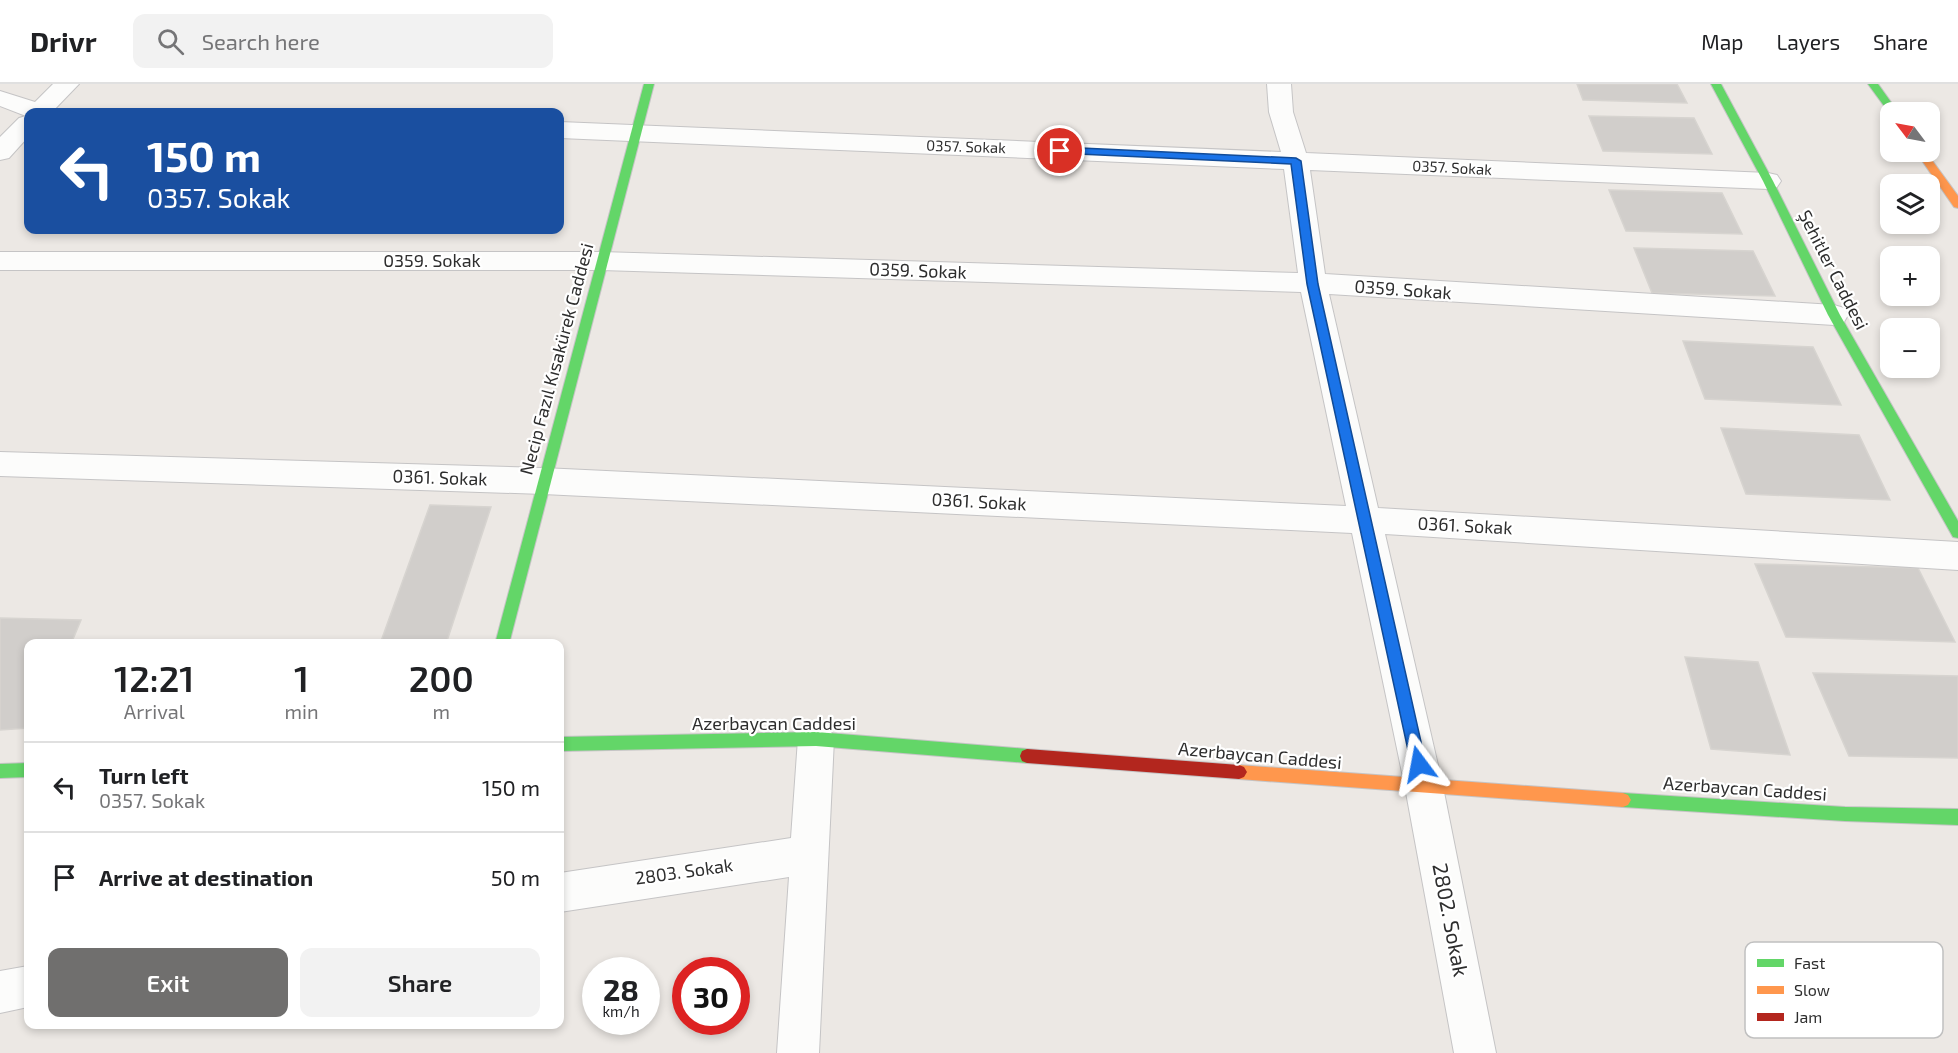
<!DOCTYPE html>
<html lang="en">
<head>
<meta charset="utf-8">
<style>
  :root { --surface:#fff; --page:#f2f2f2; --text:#202124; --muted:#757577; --line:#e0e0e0; --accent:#706f6e }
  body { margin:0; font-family:"Exo 2",sans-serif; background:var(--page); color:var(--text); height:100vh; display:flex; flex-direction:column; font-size:22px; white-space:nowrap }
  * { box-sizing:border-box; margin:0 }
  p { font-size:20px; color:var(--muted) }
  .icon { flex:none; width:33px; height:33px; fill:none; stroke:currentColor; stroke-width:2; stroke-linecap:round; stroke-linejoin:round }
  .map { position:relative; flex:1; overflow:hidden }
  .panel { position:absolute; left:24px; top:555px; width:540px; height:390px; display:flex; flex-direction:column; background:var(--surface); border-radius:12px; box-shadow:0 3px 9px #0003 }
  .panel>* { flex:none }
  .hud { position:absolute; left:24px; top:24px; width:540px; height:126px; border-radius:12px; box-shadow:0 3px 9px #0003; background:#1a4fa0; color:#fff; overflow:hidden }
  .needle { width:39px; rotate:302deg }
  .fabs { position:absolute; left:1880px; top:18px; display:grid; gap:12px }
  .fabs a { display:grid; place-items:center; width:60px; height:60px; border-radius:12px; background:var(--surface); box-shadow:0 3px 9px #0003; font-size:30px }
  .speed { position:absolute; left:582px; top:873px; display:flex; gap:12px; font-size:30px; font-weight:700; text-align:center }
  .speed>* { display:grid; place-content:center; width:78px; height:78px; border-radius:50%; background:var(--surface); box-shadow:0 3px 9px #0003; line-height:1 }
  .speed small { font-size:15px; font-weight:400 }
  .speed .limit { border:9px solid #d22; background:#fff; color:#111 }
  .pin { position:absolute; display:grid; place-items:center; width:51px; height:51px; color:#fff; margin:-26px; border:3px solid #fff; border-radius:50%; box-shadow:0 2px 6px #0007 }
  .me { position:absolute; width:66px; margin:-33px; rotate:347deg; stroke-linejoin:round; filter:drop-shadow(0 0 4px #0008) }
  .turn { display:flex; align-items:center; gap:21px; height:126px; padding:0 24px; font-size:27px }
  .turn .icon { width:78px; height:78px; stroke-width:2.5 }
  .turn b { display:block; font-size:42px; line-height:51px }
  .eta { display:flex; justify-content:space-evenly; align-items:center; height:102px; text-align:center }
  .eta b { font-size:36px; font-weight:600; line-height:42px }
  .action { display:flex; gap:12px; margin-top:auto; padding:12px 24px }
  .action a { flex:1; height:69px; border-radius:12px; background:var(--accent); color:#fff; font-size:24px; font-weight:600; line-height:69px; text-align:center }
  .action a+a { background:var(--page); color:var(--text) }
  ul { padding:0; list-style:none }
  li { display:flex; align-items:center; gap:18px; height:90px; padding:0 24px; border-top:2px solid var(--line) }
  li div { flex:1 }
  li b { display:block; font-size:22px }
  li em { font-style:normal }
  header { display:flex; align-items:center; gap:36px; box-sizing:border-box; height:84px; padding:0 30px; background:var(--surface); border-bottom:2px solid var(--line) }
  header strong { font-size:28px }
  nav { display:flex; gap:33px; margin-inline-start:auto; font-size:21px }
  .search { width:420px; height:54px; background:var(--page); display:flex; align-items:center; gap:15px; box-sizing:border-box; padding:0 21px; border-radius:12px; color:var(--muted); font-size:22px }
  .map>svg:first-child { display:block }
</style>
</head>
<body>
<header>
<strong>Drivr</strong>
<div class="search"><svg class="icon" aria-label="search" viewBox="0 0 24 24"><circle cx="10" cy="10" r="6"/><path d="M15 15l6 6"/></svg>Search here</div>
<nav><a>Map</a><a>Layers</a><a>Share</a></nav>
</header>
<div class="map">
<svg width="1958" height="969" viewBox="0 0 1958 969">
  <rect width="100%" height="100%" fill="#ece8e4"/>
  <!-- building -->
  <g fill="#d1cecb" stroke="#d7d4d0" stroke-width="1.5">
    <path d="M1577 0H1677L1687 19 1583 16Z"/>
    <path d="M1589 32 1694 34 1712 70 1603 67Z"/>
    <path d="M1609 106 1722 109 1742 150 1626 147Z"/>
    <path d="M1634 164 1753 167 1775 212 1652 209Z"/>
    <path d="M1683 257 1813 263 1841 321 1705 315Z"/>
    <path d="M1721 344 1859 351 1890 416 1746 410Z"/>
    <path d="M430 421 491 423 446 560H380Z"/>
    <path d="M1755 480 1918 484 1955 558 1786 553Z"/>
    <path d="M0 534 81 536 71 560H28V644L0 646Z"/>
    <path d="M1685 573 1758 578 1790 671 1711 665Z"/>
    <path d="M1813 589 1958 592V674L1849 672Z"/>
  </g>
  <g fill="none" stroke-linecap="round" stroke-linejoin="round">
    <!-- street casing -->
    <g stroke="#c5c4c5" stroke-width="2">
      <g id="street">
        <path d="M53 0H79L52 28H28V53L9 74 0 76V53L19 34 26 32 0 22V7L35 18Z"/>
        <path d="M1267 0H1291L1293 28 1306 69 1768 89 1777 91 1781 97 1777 103 1768 105 1310 86 1325 190 1834 221 1844 224 1848 231 1844 238 1834 241 1329 210 1378 424 1958 458V486L1385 450 1443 703 1496 969H1454L1405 703 1352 449 543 410 0 392V368L543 384 1346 422 1301 208 601 186H0V168H601L1298 189 1284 85 560 54V38L1281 68 1269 28Z"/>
        <path d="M816 638 829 643 834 655 819 969H777L789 793 560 828V789L791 754 798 655 803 643Z"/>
        <path d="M28 882V923L0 929V887Z"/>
      </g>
    </g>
    <!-- fast casing -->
    <g stroke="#c5c4c5" stroke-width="2">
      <g id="fast">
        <path d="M644 0H654L509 560H495Z"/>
        <path d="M1711 0H1721L1773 97 1840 231 1958 437V454L1953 453 1828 231 1763 97Z"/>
        <path d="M1868 0H1878L1898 28 1890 30Z"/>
        <path d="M816 648 1027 665 1032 667 1034 672 1032 677 1027 679 816 662 560 667V653Z"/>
        <path d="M28 679V693L0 694V680Z"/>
        <path d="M1623 709 1845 723 1958 725V741L1845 737 1623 723 1618 721 1615 716 1618 711Z"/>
      </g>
    </g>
    <!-- slow casing -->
    <g stroke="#c5c4c5" stroke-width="2">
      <g id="slow">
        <path d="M1916 68H1926L1958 112V124L1954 123Z"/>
        <path d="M1239 681 1623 709 1628 711 1631 716 1628 721 1623 723 1239 695 1234 693 1231 688 1234 683Z"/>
      </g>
    </g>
    <!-- jam casing -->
    <g stroke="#c5c4c5" stroke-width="2">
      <path id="jam" d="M1027 665 1239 681 1244 683 1247 688 1244 693 1239 695 1027 679 1022 677 1020 672 1022 667Z"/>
    </g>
    <!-- street -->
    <use href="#street" fill="#fcfcfb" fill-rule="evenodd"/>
    <!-- fast -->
    <use href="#fast" fill="#63d668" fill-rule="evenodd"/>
    <!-- slow -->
    <use href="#slow" fill="#ff974d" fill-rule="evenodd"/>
    <!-- jam -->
    <use href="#jam" fill="#b3261e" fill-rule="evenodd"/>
  </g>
  <!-- route -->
  <path fill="#1a73e8" stroke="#114b97" stroke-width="1.5" d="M1060 63 1296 74 1301 77 1318 200 1426 680 1424 685 1419 688 1413 685 1411 680 1307 200 1291 80 1057 69 1055 67Z"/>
  <g text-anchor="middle" stroke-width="4.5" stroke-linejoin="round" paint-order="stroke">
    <!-- far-street labels -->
    <g font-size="15" fill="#2e2e2e" stroke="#fff">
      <text transform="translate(966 63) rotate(2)" y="5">0357. Sokak</text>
      <text transform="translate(1452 84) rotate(3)" y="5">0357. Sokak</text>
    </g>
    <!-- street labels -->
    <g font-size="18" fill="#2e2e2e" stroke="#fff">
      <text x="432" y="183">0359. Sokak</text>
      <text transform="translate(1833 186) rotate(63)" y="6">Şehitler Caddesi</text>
      <text transform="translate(918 187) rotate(2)" y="6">0359. Sokak</text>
      <text transform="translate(1403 206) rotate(4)" y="6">0359. Sokak</text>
      <text transform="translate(557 275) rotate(-75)" y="6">Necip Fazıl Kısakürek Caddesi</text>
      <text transform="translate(440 394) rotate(2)" y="6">0361. Sokak</text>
      <text transform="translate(979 418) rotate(3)" y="6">0361. Sokak</text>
      <text transform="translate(1465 442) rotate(3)" y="6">0361. Sokak</text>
      <text x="774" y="646">Azerbaycan Caddesi</text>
      <text transform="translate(1260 672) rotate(5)" y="6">Azerbaycan Caddesi</text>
      <text transform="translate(1745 705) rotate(4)" y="6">Azerbaycan Caddesi</text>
      <text transform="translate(684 788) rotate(-8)" y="6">2803. Sokak</text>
    </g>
    <!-- near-street labels -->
    <g font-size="21" fill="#2e2e2e" stroke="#fff">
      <text transform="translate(1450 836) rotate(79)" y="7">2802. Sokak</text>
    </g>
  </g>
  <!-- legend -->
  <rect x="1745" y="858" width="198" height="96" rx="9" fill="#fff" stroke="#c0c0c0" stroke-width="1.5"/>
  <rect x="1757" y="875" width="27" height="8" fill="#63d668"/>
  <rect x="1757" y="902" width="27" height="8" fill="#ff974d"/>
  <rect x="1757" y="929" width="27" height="8" fill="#b3261e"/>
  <g font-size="16" fill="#2e2e2e">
    <text x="1794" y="885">Fast</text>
    <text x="1794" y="912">Slow</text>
    <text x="1794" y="939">Jam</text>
  </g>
</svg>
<div class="fabs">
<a><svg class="needle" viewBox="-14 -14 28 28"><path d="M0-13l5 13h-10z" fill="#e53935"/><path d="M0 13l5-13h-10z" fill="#757577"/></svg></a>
<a><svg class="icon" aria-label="layers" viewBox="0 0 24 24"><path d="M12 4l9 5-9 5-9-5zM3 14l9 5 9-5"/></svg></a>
<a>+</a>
<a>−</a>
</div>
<div class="speed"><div>28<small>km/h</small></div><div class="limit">30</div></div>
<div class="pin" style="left:1060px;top:67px;background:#d93025"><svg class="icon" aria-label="arrive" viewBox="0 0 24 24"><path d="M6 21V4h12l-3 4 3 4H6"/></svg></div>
<svg class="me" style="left:1419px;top:680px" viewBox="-20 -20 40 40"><path d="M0-17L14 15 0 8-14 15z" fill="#1a73e8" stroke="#fff" stroke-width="4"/></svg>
<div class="hud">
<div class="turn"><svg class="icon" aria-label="left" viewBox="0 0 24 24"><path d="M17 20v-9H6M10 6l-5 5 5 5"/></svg><div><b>150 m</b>0357. Sokak</div></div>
</div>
<section class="panel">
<div class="eta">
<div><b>12:21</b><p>Arrival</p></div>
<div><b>1</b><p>min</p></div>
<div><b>200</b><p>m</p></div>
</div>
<ul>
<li><svg class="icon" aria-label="left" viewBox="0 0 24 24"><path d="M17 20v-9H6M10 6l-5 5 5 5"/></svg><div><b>Turn left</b><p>0357. Sokak</p></div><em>150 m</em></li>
<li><svg class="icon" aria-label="arrive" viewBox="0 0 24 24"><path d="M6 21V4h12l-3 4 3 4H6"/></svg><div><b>Arrive at destination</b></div><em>50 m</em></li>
</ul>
<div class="action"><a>Exit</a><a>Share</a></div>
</section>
</div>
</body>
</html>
